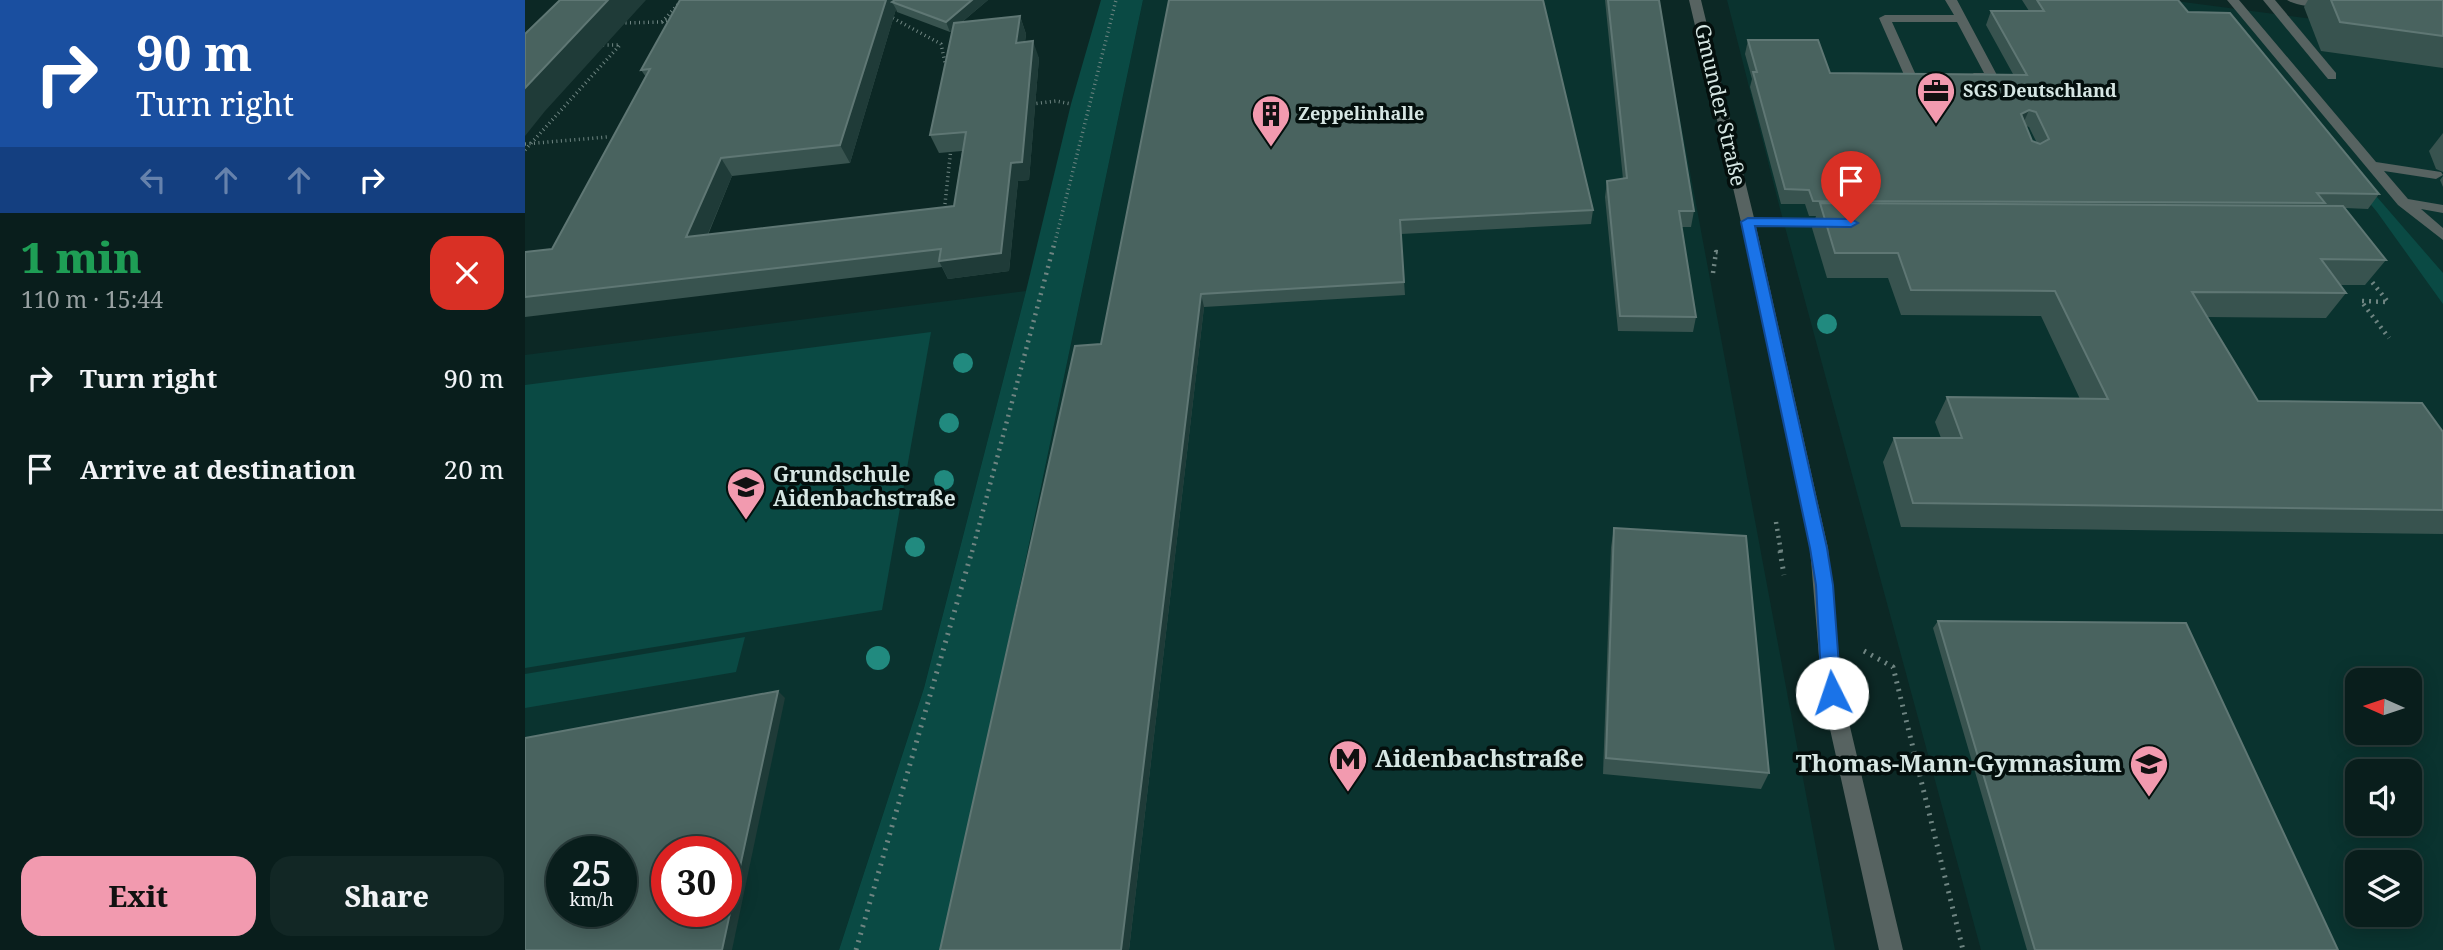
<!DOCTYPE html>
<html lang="en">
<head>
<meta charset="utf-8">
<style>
  :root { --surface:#091e1c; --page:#122725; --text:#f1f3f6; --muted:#99a2a3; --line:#293c3b; --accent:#f29aaf }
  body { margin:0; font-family:"Noto Serif",serif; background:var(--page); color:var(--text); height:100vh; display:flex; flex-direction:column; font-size:26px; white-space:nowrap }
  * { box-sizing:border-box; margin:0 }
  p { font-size:23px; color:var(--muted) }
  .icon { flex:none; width:38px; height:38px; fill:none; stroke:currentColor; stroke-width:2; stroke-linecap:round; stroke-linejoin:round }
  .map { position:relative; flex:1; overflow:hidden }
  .drawer { display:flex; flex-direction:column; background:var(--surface); width:525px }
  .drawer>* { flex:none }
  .hud { background:#1a4fa0; color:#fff; overflow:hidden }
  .needle { width:46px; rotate:273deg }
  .fabs { position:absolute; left:1820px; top:668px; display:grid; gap:14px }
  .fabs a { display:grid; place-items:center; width:77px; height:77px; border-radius:14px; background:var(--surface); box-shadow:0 4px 18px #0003,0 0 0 2px var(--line); font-size:35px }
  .speed { position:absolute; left:21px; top:836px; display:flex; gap:14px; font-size:35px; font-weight:700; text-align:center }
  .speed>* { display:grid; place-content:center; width:91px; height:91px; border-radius:50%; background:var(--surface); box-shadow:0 4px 18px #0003,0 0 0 2px var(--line); line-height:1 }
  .speed small { font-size:18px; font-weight:400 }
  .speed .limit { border:10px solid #d22; background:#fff; color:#111 }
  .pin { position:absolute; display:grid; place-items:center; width:60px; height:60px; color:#fff; margin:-72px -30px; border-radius:50% 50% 50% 0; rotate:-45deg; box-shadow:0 0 7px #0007 }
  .pin .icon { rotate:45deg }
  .me { position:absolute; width:77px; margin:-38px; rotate:356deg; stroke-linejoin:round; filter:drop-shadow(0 0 5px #0008) }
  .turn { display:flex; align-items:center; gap:24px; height:147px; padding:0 21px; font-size:32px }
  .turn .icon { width:91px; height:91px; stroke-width:2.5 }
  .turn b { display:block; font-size:49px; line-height:60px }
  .lanes { display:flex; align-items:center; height:66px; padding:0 21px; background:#0003; justify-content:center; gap:35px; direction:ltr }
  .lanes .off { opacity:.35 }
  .round { display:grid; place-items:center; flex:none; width:74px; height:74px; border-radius:21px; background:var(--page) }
  .overview { display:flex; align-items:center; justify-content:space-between; height:119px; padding:0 21px }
  h1 { font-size:42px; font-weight:800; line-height:52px; color:#1e9e55 }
  .action { display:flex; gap:14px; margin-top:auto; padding:14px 21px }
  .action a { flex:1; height:80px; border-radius:21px; background:var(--accent); color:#111; font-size:28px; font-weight:800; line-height:80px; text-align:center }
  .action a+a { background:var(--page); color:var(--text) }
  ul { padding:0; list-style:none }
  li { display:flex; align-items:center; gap:21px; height:91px; padding:0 21px }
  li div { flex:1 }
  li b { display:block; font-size:26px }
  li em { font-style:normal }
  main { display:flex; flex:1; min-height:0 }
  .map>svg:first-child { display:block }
</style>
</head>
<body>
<main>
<section class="drawer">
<div class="hud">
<div class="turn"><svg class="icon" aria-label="right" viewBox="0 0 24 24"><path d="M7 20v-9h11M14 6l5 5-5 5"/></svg><div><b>90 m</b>Turn right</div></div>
<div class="lanes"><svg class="icon off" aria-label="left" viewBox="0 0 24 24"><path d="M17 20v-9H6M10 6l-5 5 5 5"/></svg><svg class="icon off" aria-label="ahead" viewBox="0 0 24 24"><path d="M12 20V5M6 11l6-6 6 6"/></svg><svg class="icon off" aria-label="ahead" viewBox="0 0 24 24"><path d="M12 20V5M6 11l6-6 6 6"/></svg><svg class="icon" aria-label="right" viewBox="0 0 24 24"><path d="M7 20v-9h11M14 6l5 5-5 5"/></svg></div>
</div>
<div class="overview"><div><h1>1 min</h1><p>110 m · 15:44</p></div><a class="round" style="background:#d93025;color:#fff"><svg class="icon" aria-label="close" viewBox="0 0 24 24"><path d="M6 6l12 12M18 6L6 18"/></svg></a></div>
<ul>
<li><svg class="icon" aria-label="right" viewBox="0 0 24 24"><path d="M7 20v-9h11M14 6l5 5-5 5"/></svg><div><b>Turn right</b></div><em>90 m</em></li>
<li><svg class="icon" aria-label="arrive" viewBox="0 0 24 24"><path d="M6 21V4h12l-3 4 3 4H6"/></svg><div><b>Arrive at destination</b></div><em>20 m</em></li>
</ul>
<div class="action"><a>Exit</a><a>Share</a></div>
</section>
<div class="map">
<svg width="1918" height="950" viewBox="0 0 1918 950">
  <rect width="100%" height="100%" fill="#0c2825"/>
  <!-- built -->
  <g fill="#0a332f" fill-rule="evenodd">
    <path d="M618 0H1133L1310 950H419Z"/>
    <path d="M1202 0H1643L1918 36V950H1456L1254 205ZM1832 681H1885V733H1832ZM1832 772H1885V824H1832ZM1832 863H1885V915H1832Z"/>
    <path d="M501 291 399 688 314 950H0V355ZM37 852H96V912H37ZM142 852H201V912H142Z"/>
  </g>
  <!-- green -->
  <g fill="#0a4a44">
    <path d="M576 0H618L419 950H314L399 688 501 291 546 104Z"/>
    <path d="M1699 27 1706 29 1918 273V304L1852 212Z"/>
    <path d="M406 332 357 610 0 668V385Z"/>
    <path d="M220 637 211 672 0 708V674Z"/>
  </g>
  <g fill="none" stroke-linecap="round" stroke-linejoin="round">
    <!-- path-far2 -->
    <g stroke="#6f8582" stroke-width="3.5" stroke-dasharray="1 3.5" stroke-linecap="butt">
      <path d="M364 16 416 44 421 67"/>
      <path d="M137 22 157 0"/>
      <path d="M96 23 137 22 149 18"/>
      <path d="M507 104 531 101 546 104"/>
      <path d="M0 144 82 137"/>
      <path d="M0 150 95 45H74"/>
      <path d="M419 213 426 148"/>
      <path d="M530 242 591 0"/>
    </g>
    <!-- path-far1 -->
    <g stroke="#6f8582" stroke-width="4.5" stroke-dasharray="2 5" stroke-linecap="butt">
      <path d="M1188 273 1191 252 1197 253"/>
      <path d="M1843 277 1863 302 1836 301 1864 338"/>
      <path d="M1251 522 1256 552"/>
      <path d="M447 552 530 241"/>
    </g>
    <!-- path -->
    <g stroke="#6f8582" stroke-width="5" stroke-dasharray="2 6" stroke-linecap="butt">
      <path d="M1255 551 1259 575"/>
      <path d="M1339 651 1368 667 1438 950"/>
      <path d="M331 950 447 551"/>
    </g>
    <!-- service -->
    <g fill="#576361" fill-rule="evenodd">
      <path d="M1420 0H1432L1473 77 1471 80 1449 81 1443 77 1449 73H1459L1432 22H1367L1390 73H1407L1413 77C1406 83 1387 83 1380 77L1354 18 1360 15H1429Z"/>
      <path d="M1702 0H1714L1851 162 1916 172 1918 175 1911 179 1859 171 1883 199 1918 205V213L1896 209 1918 228V240L1873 205Z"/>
      <path d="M1738 0H1750L1811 73V79H1803Z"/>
      <path d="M1223 218 1310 219 1317 223 1310 227 1218 225 1216 222Z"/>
    </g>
    <!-- minor -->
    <path fill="#576361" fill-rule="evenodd" d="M1164 0H1176L1230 222 1303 548 1317 693 1378 950H1354L1297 693 1285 548 1216 222Z"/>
    <!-- tertiary -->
    <path fill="#576361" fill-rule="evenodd" d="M1762 0H1798L1809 4C1799 10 1772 6 1762 0Z"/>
  </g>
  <!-- trees -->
  <g fill="#218a7f">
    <circle cx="1302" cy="324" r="10"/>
    <circle cx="438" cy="363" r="10"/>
    <circle cx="424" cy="423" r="10"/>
    <circle cx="419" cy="480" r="10"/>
    <circle cx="390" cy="547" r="10"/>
    <circle cx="353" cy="658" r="12"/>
  </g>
  <!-- wall -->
  <g fill="#38534f" fill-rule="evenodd">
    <path d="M155 0H463L437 22 495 16 501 34 500 42 514 58 504 180 493 181 484 271 423 279 417 267 0 317V252L27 249 121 77 116 70ZM371 9 372 12 425 32 428 30 405 135 414 153 437 151 429 206 183 235 207 176 325 163Z"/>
    <path d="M644 0 1068 210 1066 224 876 234 880 295 679 307 604 950H415L576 344Z"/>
    <path d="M1080 0H1134L1169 211 1166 227H1156L1171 317 1168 332 1093 331 1080 197 1082 181 1098 179Z"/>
    <path d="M1497 0H1653L1663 12 1854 194 1843 209 1820 208 1861 260 1840 285H1815L1821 293 1801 318 1682 317 1733 401 1918 432V534L1376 527 1358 462 1369 438H1416L1410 422 1422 397 1555 399 1516 316 1376 315 1363 278H1302L1287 228 1291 216H1284L1280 204H1256L1225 87 1227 79 1220 54 1223 40 1305 73 1488 74 1461 25 1466 11H1504ZM1501 126 1504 127 1512 143 1507 141Z"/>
    <path d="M1783 0H1918V68L1796 51 1779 7Z"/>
    <path d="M1918 133V172L1911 169 1904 151Z"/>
    <path d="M1918 176V187L1915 180Z"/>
    <path d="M1089 528 1244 773 1236 789 1078 774 1086 547Z"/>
    <path d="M1413 621 1813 950H1502L1408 628Z"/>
  </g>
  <!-- shaded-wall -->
  <g fill="#1f3b38">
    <path d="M83 0H121L20 111 0 136V88Z"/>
    <path d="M361 0H374L367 2 371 9 325 163 315 145Z"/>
    <path d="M447 0H463L425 32 421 22Z"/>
    <path d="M495 16 501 34 497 60 491 43Z"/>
    <path d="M508 41 514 58 504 180 493 181 484 271 423 279 414 261 486 163Z"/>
    <path d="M1504 110 1498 124 1496 114Z"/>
    <path d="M196 158 207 176 174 255 161 237Z"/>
    <path d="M676 294 679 307 604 950H596Z"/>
    <path d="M253 691 260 698 207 950H197Z"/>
  </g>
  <!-- building -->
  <g fill="#49635f" stroke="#5f7774" stroke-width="2" fill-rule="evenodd">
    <path d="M35 0H83L0 88V34Z"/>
    <path d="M155 0H361L315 145 196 158 161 237 429 206 441 132 405 135 429 23 495 16 491 43 508 41 497 162 486 163 476 253 414 261 416 249 0 297V252L27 249 125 69 116 70Z"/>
    <path d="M370 0H447L421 22 367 2Z"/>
    <path d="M644 0H1018L1068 210 875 220 879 282 676 294 596 950H415L550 346 576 344Z"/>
    <path d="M1083 0H1134L1169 211H1154L1171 317 1095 316 1082 181 1102 178Z"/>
    <path d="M1512 0H1653L1663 12 1705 13 1854 194 1792 193 1800 203 1288 201 1284 190 1260 189 1228 72H1232L1223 40H1293L1305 73 1502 75 1466 11H1519ZM1504 110 1511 112 1524 139 1515 144 1507 141 1496 114Z"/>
    <path d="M1806 0H1918V36L1815 22Z"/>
    <path d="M1295 203 1818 206 1861 260 1796 259 1821 293 1667 292 1733 401 1897 403 1918 432V510L1388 503 1369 438H1437L1422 397 1583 399 1530 291 1386 290 1373 253H1310Z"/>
    <path d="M1089 528 1221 536 1244 773 1081 758Z"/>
    <path d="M1413 621 1661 623 1813 950H1510Z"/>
    <path d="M253 691 197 950H0V738ZM37 852H96V912H37ZM142 852H201V912H142Z"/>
  </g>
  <!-- route -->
  <path fill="#1a73e8" stroke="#114b97" stroke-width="2" d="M1223 218 1326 219 1333 223 1326 227 1230 226 1302 548 1308 585 1316 693 1313 699 1307 701 1300 699 1297 693 1291 585 1285 548 1216 222Z"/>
  <!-- icons -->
  <defs>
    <g id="office-pin" transform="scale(2.0125)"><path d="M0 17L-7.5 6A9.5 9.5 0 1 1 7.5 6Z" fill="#f29aaf" stroke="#040f0d"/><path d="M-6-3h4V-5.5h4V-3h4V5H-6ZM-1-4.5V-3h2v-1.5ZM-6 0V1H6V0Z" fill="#111"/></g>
    <g id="building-pin" transform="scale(2.0125)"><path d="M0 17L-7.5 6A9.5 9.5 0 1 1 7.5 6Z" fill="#f29aaf" stroke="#040f0d"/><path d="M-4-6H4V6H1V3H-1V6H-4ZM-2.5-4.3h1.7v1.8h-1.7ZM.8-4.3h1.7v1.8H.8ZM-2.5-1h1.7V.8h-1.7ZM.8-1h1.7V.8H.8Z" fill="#111"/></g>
    <g id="school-pin" transform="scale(2.0125)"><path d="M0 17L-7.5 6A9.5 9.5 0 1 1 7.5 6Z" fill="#f29aaf" stroke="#040f0d"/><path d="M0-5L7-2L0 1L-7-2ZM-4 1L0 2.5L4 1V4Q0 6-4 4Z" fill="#111"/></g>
    <g id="metro-pin" transform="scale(2.0125)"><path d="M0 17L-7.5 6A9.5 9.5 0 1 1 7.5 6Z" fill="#f29aaf" stroke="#040f0d"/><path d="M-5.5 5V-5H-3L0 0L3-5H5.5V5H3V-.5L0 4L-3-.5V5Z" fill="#111"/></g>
  </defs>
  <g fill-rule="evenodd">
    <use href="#office-pin" x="1411" y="91"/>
    <use href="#building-pin" x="746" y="114"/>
    <use href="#school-pin" x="221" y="487"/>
    <use href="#metro-pin" x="823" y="759"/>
    <use href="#school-pin" x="1624" y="764"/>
  </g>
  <g text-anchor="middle" stroke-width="7" stroke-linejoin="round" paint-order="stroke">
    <!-- far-poi labels -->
    <g font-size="18" font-weight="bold" fill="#d6e6e3" stroke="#040f0d" text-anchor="start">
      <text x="1438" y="97">SGS Deutschland</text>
      <text x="773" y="120">Zeppelinhalle</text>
    </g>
    <!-- street labels -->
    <g font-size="21" fill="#d6e6e3" stroke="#040f0d">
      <text transform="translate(1195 105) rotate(77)" y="7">Gmunder Straße</text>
    </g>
    <!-- poi labels -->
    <g font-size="21" font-weight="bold" fill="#d6e6e3" stroke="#040f0d" text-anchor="start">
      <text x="248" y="482">Grundschule<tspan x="248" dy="24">Aidenbachstraße</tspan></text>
    </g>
    <!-- near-poi labels -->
    <g font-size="24" font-weight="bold" fill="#d6e6e3" stroke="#040f0d" text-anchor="start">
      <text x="850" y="767">Aidenbachstraße</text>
      <text x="1597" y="772" text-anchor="end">Thomas-Mann-Gymnasium</text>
    </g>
  </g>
</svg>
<div class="fabs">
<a><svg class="needle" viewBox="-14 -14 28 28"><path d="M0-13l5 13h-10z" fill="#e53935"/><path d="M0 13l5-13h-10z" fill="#99a2a3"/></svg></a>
<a><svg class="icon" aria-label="sound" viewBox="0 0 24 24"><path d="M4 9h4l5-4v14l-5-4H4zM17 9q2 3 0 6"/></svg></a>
<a><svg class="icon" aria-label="layers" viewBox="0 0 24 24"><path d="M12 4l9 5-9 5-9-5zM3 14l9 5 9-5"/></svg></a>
</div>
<div class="speed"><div>25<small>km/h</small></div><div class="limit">30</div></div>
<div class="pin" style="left:1326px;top:223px;background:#d93025"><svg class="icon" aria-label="arrive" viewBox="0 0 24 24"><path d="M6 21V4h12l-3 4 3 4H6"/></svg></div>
<svg class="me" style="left:1307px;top:693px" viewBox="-20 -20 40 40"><circle r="19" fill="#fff"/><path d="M0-13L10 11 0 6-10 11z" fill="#1a73e8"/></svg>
</div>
</main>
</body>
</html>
